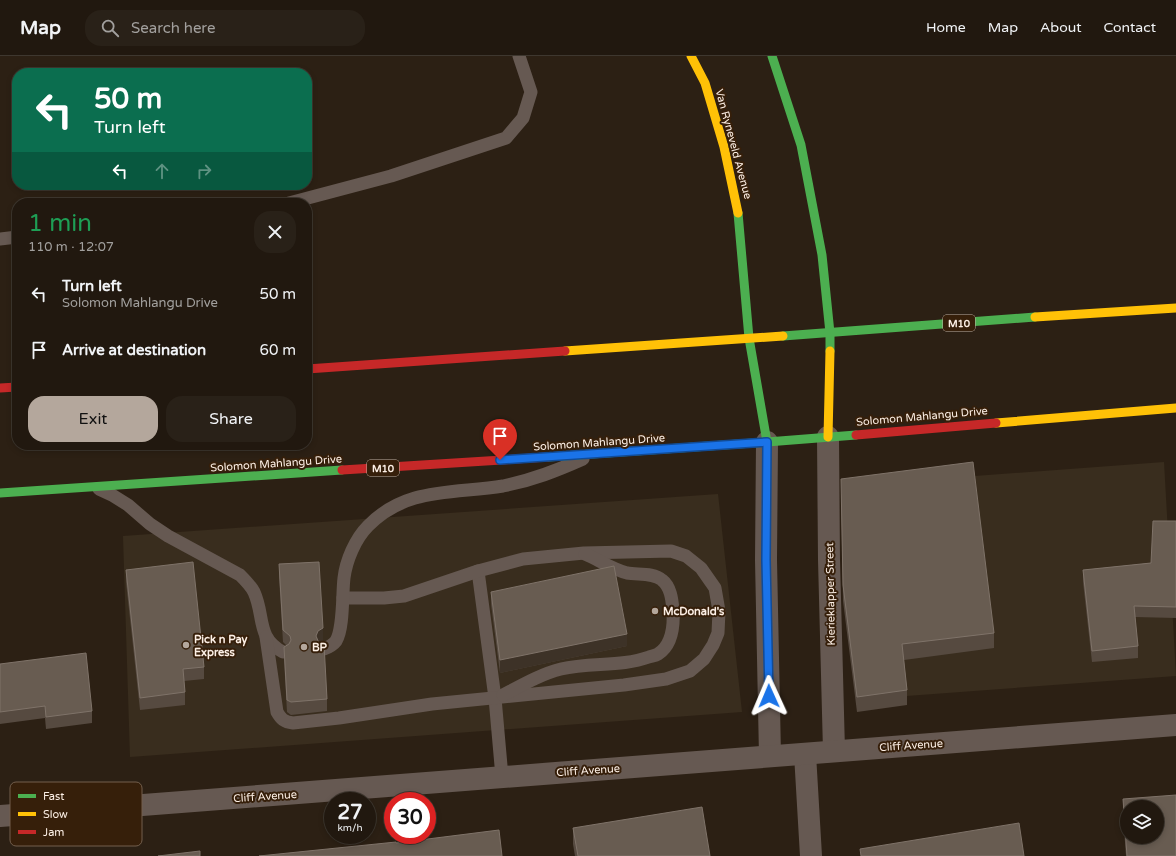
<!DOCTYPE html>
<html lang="en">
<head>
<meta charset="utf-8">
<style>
  :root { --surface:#21180f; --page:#292118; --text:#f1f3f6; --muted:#a2a09e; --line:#3e372f; --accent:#b4a79c }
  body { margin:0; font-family:"Varela Round",sans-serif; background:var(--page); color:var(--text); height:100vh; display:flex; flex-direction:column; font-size:15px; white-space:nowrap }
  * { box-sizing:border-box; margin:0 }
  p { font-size:13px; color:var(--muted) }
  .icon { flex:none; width:22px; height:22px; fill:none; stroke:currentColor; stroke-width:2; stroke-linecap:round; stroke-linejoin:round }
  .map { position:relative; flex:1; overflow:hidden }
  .panel { position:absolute; left:12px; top:142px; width:300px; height:252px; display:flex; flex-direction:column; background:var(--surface); border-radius:16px; box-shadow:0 2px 6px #0003,0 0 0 1px var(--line) }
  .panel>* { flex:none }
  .top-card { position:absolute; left:12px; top:12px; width:300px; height:122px; border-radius:16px; box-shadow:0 2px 6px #0003,0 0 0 1px var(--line); background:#0b6e4f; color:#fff; overflow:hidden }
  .tools { position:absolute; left:1120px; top:744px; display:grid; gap:8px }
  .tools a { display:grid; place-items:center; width:44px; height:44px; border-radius:50%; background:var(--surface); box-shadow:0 2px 6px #0003,0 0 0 1px var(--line); font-size:20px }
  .speed { position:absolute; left:324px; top:736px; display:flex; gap:8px; font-size:20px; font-weight:700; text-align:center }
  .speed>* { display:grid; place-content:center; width:52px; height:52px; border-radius:50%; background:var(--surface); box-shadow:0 2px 6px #0003,0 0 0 1px var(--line); line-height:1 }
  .speed small { font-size:10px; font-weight:400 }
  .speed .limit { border:6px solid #d22; background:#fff; color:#111 }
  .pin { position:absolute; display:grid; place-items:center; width:34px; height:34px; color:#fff; margin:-41px -17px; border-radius:50% 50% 50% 0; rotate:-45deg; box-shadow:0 0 4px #0007 }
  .pin .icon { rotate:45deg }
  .me { position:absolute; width:44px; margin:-22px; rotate:359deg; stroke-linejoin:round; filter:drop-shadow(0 0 3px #0008) }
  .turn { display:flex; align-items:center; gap:14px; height:84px; padding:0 16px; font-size:18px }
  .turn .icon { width:52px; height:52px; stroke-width:2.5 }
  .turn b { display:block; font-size:28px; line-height:34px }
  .lanes { display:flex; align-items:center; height:38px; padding:0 16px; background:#0003; justify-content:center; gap:20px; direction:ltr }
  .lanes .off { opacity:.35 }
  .round { display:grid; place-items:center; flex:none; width:42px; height:42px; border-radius:16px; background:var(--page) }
  .headline { display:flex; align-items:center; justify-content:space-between; height:68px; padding:0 16px }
  h1 { font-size:24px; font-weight:600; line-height:30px; color:#1e9e55 }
  .action { display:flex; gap:8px; margin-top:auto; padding:8px 16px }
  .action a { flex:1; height:46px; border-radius:16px; background:var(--accent); color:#111; font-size:16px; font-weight:600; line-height:46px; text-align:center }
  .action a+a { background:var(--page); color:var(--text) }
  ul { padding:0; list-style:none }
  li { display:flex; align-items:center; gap:12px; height:56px; padding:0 16px }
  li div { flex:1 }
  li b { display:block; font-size:15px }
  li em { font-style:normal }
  header { display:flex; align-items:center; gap:24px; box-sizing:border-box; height:56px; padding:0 20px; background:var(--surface); border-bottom:1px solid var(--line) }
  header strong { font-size:19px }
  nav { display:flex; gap:22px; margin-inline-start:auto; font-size:14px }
  .search { width:280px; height:36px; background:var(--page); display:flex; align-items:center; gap:10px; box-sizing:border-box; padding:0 14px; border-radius:16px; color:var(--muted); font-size:15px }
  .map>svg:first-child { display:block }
</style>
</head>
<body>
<header>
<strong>Map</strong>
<div class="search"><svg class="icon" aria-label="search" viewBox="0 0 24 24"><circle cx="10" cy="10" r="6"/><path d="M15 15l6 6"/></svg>Search here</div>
<nav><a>Home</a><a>Map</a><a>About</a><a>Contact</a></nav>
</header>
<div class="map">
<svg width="1176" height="800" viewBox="0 0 1176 800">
  <rect width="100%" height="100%" fill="#2c2014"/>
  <!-- commercial -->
  <g fill="#392d1e">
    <path d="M1164 406 1176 620 866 643 854 429Z"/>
    <path d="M718 438 742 656 130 701 123 480Z"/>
  </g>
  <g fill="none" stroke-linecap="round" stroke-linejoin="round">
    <!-- lane -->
    <g stroke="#665952" stroke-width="13">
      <path d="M289 147 391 120 506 82 523 62 531 36 519 0"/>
      <path d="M0 183 17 181"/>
      <path d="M99 433 112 439 128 449 150 468 168 480 240 519C245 524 251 530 254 536 265 560 256 582 283 596"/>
      <path d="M478 515 495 642 502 721"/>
      <path d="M266 581 277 656C281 663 284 666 293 667L339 662 432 648 624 629 666 623 690 615 704 603 713 589 718 577 719 555 715 532 701 512 686 500 671 495 584 497 523 503 478 515 404 540 384 542H343"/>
      <path d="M324 593C329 591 333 589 336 585 344 572 342 537 344 522 346 505 355 483 368 470 406 431 453 438 503 430 533 424 556 415 583 403"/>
      <path d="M503 639C522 629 541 618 561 613 590 606 621 611 649 601 651 600 655 600 658 598 672 589 674 570 673 554 672 544 671 531 662 524 653 516 638 519 627 517 612 513 599 504 585 498"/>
    </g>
    <!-- street -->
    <g stroke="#665952" stroke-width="22">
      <path d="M828 381 829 504 834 695"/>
      <path d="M767 386 766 504 770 700"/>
      <path d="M805 698 811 800"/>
      <path d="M0 760 1176 669"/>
    </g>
    <!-- fast -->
    <g stroke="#4caf50" stroke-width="9">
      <path d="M772 0 801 89 822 199 830 277V295"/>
      <path d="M738 157 749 282 767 386"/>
      <path d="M783 280 1035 261"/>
      <path d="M548 401 767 386 856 379"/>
      <path d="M0 437 342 414"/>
    </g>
    <!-- slow -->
    <g stroke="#ffc107" stroke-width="9">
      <path d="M691 0 705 27 724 91 738 157"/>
      <path d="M1035 261 1176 252"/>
      <path d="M565 295 783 280"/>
      <path d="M996 367 1176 352"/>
      <path d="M828 381 830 295"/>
    </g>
    <!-- jam -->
    <g stroke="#c62828" stroke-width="9">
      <path d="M307 313 565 295"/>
      <path d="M0 332 17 331"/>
      <path d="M856 379 996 367"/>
      <path d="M342 414 548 401"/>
    </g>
  </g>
  <!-- wall -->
  <g fill="#564a40">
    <path d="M841 438 994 577V592L904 604 907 634V649L857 656 843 545Z"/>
    <path d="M1176 465V562L1135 561 1138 590V602L1092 606 1083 526V514L1151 507Z"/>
    <path d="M279 508 323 585 320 587 327 643V655L291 659 287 656 284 604V591L287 590 283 586 279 521Z"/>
    <path d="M126 514 204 611V623L184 625 185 636V649L140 654 126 526Z"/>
    <path d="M491 536 627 590 500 617 491 548Z"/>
    <path d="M0 608 92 655V667L46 673 45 662 0 668Z"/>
    <path d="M1123 743 1176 800H1126L1123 759Z"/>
    <path d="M573 772 710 800H575L573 788Z"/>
  </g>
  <!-- shaded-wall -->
  <g fill="#3d3227">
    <path d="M323 572V585L318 588 316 580 318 575Z"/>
    <path d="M627 578V590L500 617V604Z"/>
  </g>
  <!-- building -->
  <g fill="#685c51" stroke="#7f7369" fill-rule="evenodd">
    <path d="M973 406 994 577 902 588 907 634 857 641 843 529 841 423Z"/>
    <path d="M1153 465H1176V551L1134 550 1138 590 1092 595 1083 514 1151 507Z"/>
    <path d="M193 506 204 611 183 613 185 636 140 642 126 514Z"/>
    <path d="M319 506 323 572 318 575 316 580 319 587 324 588 327 643 291 646 287 644 284 591 289 588 291 584 290 580 283 574 279 508Z"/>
    <path d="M614 510 627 578 500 604 491 536Z"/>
    <path d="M86 597 92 655 46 661 45 650 0 656V608Z"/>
    <path d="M1176 739V800H1127L1123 743ZM1127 751H1157V781H1127Z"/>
    <path d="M702 751 710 800H578L573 772Z"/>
    <path d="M1019 767 1024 800H861L860 793Z"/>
    <path d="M499 774 502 800H259L396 786V787Z"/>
    <path d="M200 795V800H158Z"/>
  </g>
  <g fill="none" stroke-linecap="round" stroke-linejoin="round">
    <!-- route casing -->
    <g stroke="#114b97" stroke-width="10">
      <path id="route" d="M500 404 767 386 766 504 769 640"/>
    </g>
    <!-- route -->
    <use href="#route" stroke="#1a73e8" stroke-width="7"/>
  </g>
  <!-- markers -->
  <g fill="#b4a79c" stroke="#361f0a" stroke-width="1.5">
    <circle cx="655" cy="555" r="4"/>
    <circle cx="186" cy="589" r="4"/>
    <circle cx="304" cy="591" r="4"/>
  </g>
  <g text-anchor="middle" stroke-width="4" stroke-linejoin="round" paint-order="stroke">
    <!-- shield labels -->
    <g fill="#361f0a" stroke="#c1b1a4" stroke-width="1">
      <rect x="943" y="259" width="32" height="16" rx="3"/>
      <rect x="367" y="404" width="32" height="16" rx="3"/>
    </g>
    <g font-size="10" font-weight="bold" fill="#fdf0e6">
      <text x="959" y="271">M10</text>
      <text x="383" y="416">M10</text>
    </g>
    <!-- street labels -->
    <g font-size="11" fill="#fdf0e6" stroke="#361f0a">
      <text transform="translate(734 88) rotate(75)" y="4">Van Ryneveld Avenue</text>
      <text transform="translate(922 360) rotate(-5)" y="4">Solomon Mahlangu Drive</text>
      <text transform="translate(599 386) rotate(-4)" y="4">Solomon Mahlangu Drive</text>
      <text transform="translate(276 407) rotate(-4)" y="4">Solomon Mahlangu Drive</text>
      <text transform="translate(830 538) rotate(-91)" y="4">Kierieklapper Street</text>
      <text transform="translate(911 689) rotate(-4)" y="4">Cliff Avenue</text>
      <text transform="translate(588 714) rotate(-4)" y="4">Cliff Avenue</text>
      <text transform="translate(265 740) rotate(-4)" y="4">Cliff Avenue</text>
    </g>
    <!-- poi labels -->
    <g font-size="11" font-weight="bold" fill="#fdf0e6" stroke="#361f0a" text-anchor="start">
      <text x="663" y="559">McDonald's</text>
      <text x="194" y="587">Pick n Pay<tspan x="194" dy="13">Express</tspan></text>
      <text x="312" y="595">BP</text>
    </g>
  </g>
  <!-- legend -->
  <rect x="10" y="726" width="132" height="64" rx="6" fill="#361f0a" stroke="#725e4c" stroke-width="1"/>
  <rect x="18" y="738" width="18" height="4" fill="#4caf50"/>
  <rect x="18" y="756" width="18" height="4" fill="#ffc107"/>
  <rect x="18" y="774" width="18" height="4" fill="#c62828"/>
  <g font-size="11" fill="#fdf0e6">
    <text x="43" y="744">Fast</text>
    <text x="43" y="762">Slow</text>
    <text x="43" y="780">Jam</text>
  </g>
</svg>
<div class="tools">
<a><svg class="icon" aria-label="layers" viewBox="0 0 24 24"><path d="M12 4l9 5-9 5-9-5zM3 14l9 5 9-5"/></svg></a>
</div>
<div class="speed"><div>27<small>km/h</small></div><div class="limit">30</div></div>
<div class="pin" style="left:500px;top:404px;background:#d93025"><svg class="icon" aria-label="arrive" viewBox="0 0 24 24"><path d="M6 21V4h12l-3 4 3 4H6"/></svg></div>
<svg class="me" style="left:769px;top:640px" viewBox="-20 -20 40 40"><path d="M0-17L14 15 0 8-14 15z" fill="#1a73e8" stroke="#fff" stroke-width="4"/></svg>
<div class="top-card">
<div class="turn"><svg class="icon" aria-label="left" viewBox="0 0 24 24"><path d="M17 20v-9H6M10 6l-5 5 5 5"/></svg><div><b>50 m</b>Turn left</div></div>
<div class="lanes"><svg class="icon" aria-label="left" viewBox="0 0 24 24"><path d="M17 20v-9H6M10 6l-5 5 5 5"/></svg><svg class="icon off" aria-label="ahead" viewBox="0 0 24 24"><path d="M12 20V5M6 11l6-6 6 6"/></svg><svg class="icon off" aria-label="right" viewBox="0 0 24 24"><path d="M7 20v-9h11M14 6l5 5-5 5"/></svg></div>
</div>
<section class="panel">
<div class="headline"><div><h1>1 min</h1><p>110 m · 12:07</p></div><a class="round"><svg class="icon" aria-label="close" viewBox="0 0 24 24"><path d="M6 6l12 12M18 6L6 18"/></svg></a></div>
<ul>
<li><svg class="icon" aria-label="left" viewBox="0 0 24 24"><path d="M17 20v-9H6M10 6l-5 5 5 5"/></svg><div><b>Turn left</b><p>Solomon Mahlangu Drive</p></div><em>50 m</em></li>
<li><svg class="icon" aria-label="arrive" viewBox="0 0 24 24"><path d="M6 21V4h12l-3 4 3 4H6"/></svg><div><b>Arrive at destination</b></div><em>60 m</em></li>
</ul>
<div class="action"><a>Exit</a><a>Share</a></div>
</section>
</div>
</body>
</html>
